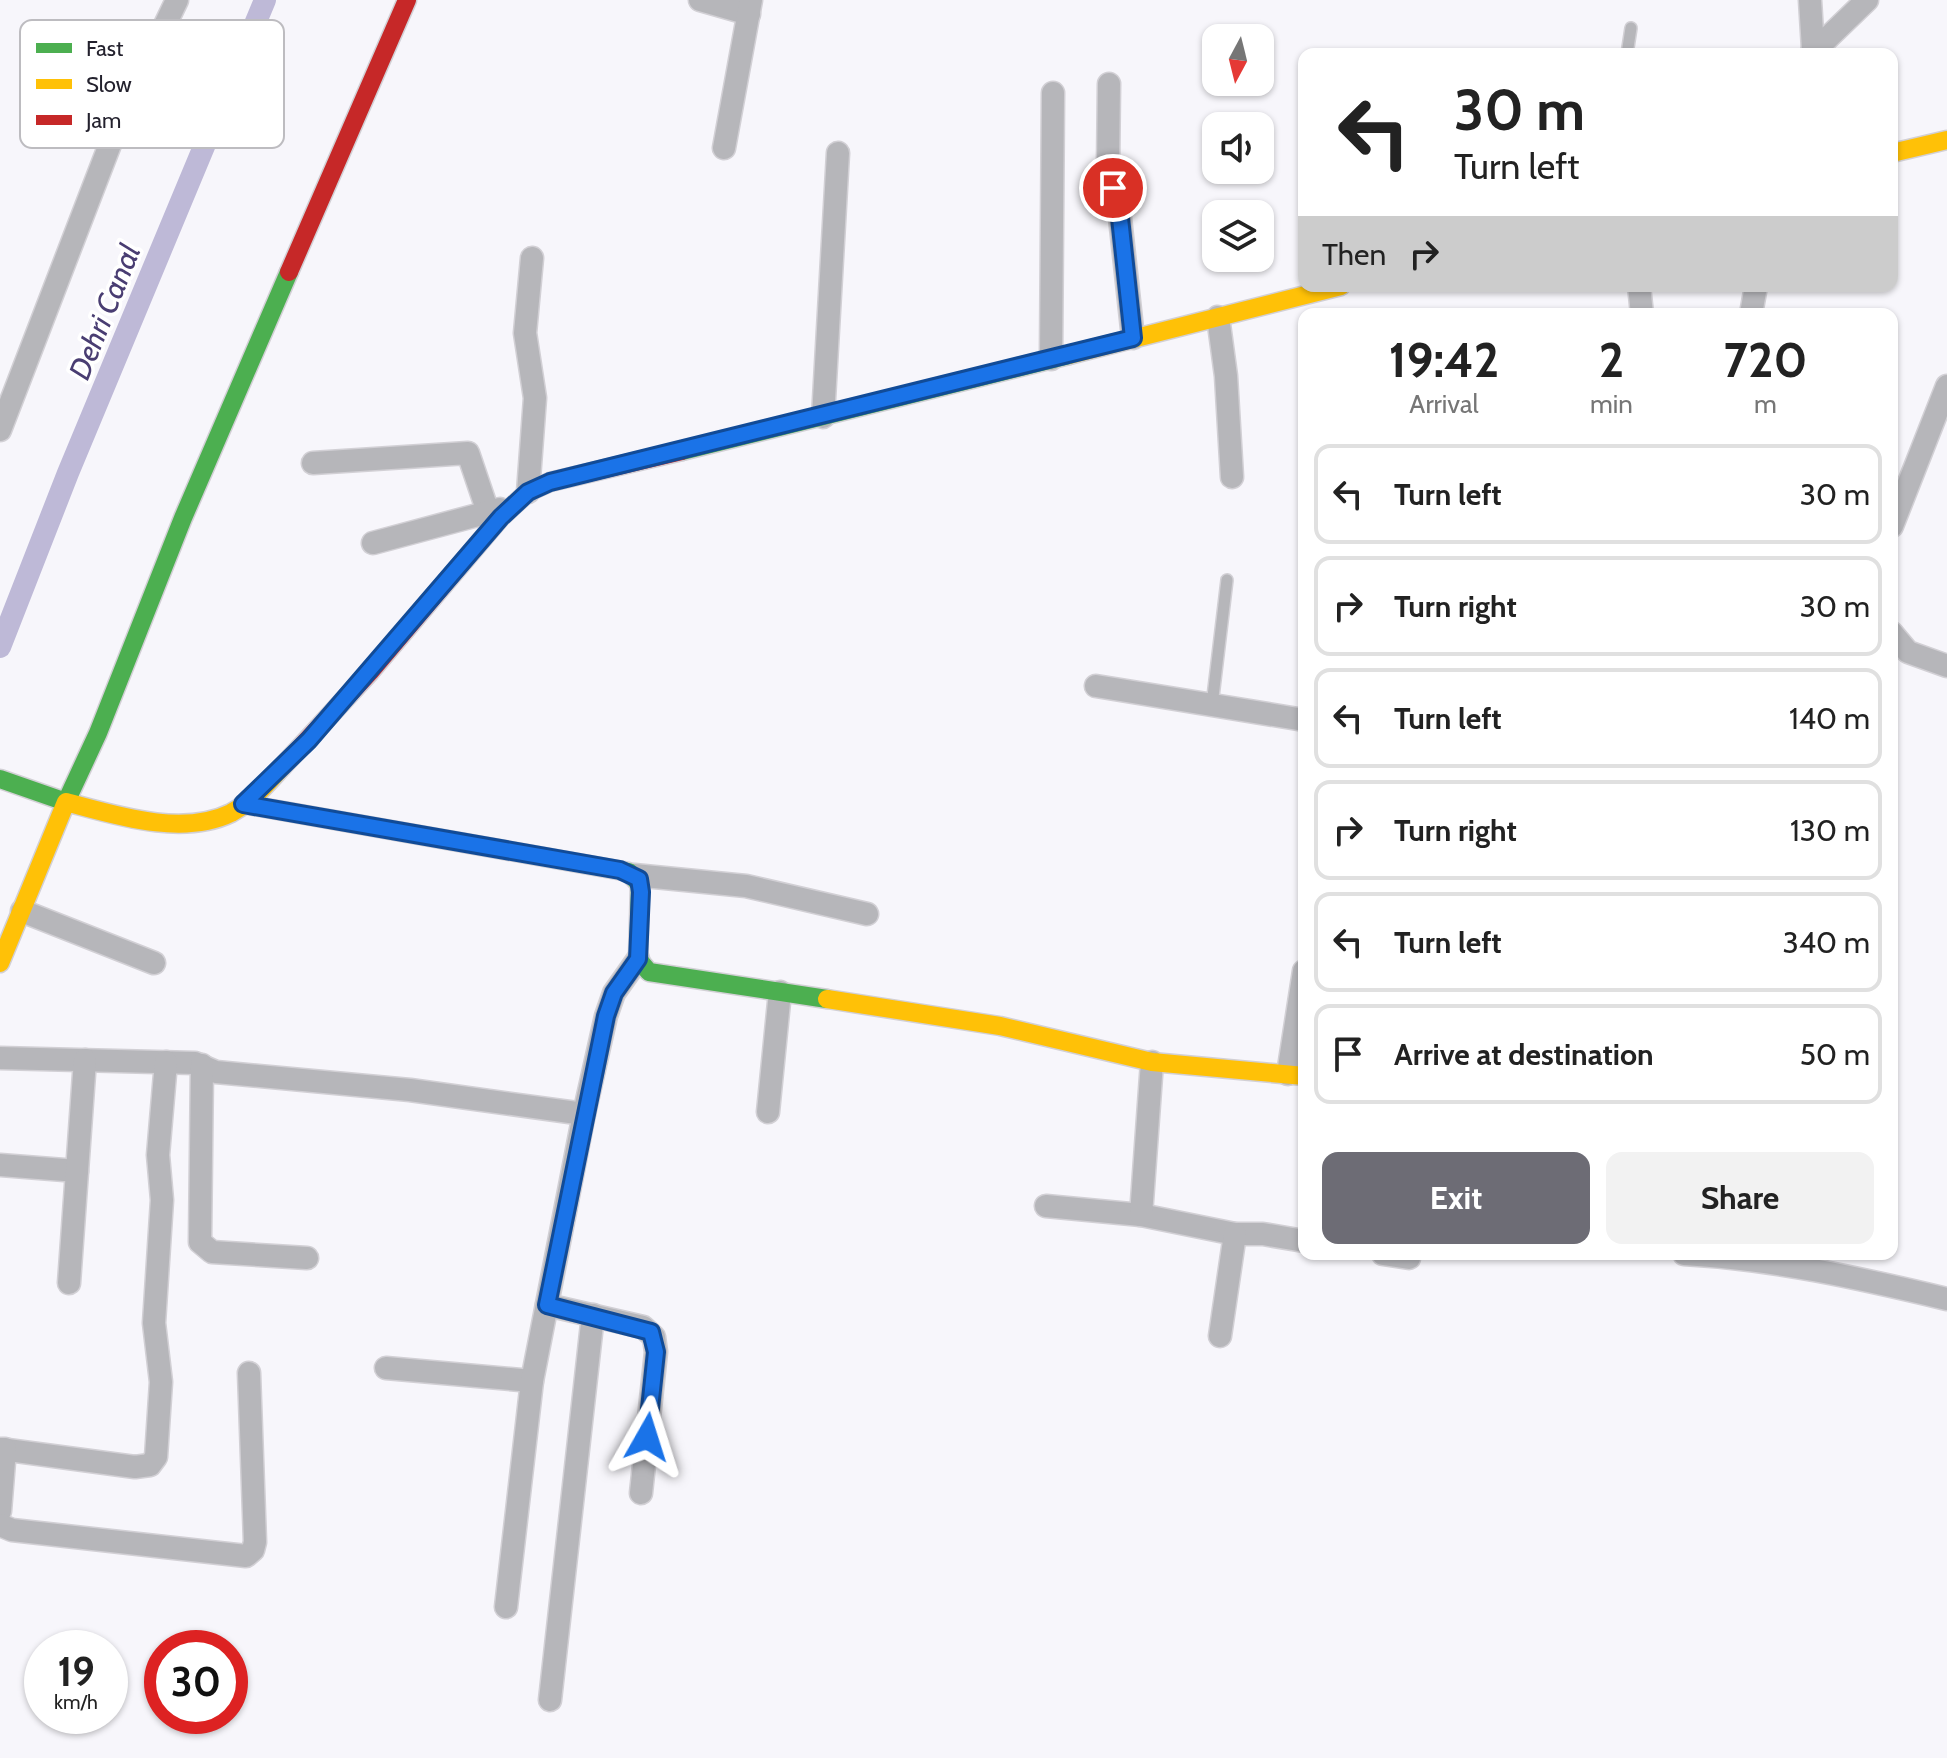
<!DOCTYPE html>
<html lang="en">
<head>
<meta charset="utf-8">
<style>
  :root { --surface:#fff; --page:#f2f2f2; --text:#222; --muted:#767676; --line:#e0e0e0; --accent:#6d6c75 }
  body { margin:0; font-family:Cabin,sans-serif; background:var(--page); color:var(--text); height:100vh; display:flex; flex-direction:column; font-size:30px; white-space:nowrap }
  * { box-sizing:border-box; margin:0 }
  p { font-size:26px; color:var(--muted) }
  .icon { flex:none; width:44px; height:44px; fill:none; stroke:currentColor; stroke-width:2; stroke-linecap:round; stroke-linejoin:round }
  .map { position:relative; flex:1; overflow:hidden }
  .panel { position:absolute; left:1298px; top:308px; width:600px; height:952px; display:flex; flex-direction:column; background:var(--surface); border-radius:16px; box-shadow:0 2px 6px #0004 }
  .panel>* { flex:none }
  .top-card { position:absolute; left:1298px; top:48px; width:600px; height:244px; border-radius:16px; box-shadow:0 2px 6px #0004; background:#fff; color:var(--text); overflow:hidden }
  .needle { width:52px; rotate:187deg }
  .controls { position:absolute; left:1202px; top:24px; display:grid; gap:16px }
  .controls a { display:grid; place-items:center; width:72px; height:72px; border-radius:16px; background:var(--surface); box-shadow:0 2px 6px #0004; font-size:40px }
  .speed { position:absolute; left:24px; top:1630px; display:flex; gap:16px; font-size:40px; font-weight:700; text-align:center }
  .speed>* { display:grid; place-content:center; width:104px; height:104px; border-radius:50%; background:var(--surface); box-shadow:0 2px 6px #0004; line-height:1 }
  .speed small { font-size:20px; font-weight:400 }
  .speed .limit { border:12px solid #d22; background:#fff; color:#111 }
  .pin { position:absolute; display:grid; place-items:center; width:68px; height:68px; color:#fff; margin:-34px; border:4px solid #fff; border-radius:50%; box-shadow:0 2px 8px #0007 }
  .me { position:absolute; width:88px; margin:-44px; rotate:6deg; stroke-linejoin:round; filter:drop-shadow(0 0 6px #0008) }
  .turn { display:flex; align-items:center; gap:28px; height:168px; padding:0 24px; font-size:36px }
  .turn .icon { width:104px; height:104px; stroke-width:2.5 }
  .turn b { display:block; font-size:56px; line-height:68px }
  .then { display:flex; align-items:center; height:76px; padding:0 24px; background:#0003; gap:16px; font-size:30px }
  .eta { display:flex; justify-content:space-evenly; align-items:center; height:136px; text-align:center }
  .eta b { font-size:48px; font-weight:700; line-height:56px }
  .cta { display:flex; gap:16px; margin-top:auto; padding:16px 24px }
  .cta a { flex:1; height:92px; border-radius:16px; background:var(--accent); color:#fff; font-size:32px; font-weight:700; line-height:92px; text-align:center }
  .cta a+a { background:var(--page); color:var(--text) }
  ul { padding:0; list-style:none }
  li { display:flex; align-items:center; gap:24px; height:100px; margin:0 16px 12px; padding:0 8px; border:4px solid var(--line); border-radius:16px }
  li div { flex:1 }
  li b { display:block; font-size:30px }
  li em { font-style:normal }
  .map>svg:first-child { display:block }
</style>
</head>
<body>
<div class="map">
<svg width="1947" height="1758" viewBox="0 0 1947 1758">
  <rect width="100%" height="100%" fill="#f7f6fb"/>
  <g fill="none" stroke-linecap="round" stroke-linejoin="round">
    <!-- canal -->
    <path stroke="#beb9d7" stroke-width="22" d="M0 647 68 473 265 0"/>
    <!-- lane casing -->
    <g stroke="#d2d0d5" stroke-width="14">
      <g id="lane">
        <path d="M1627 54 1631 28"/>
        <path d="M1212 705 1227 580"/>
      </g>
    </g>
    <!-- street casing -->
    <g stroke="#d2d0d5" stroke-width="25">
      <g id="street">
        <path d="M700 0 749 14"/>
        <path d="M1810 0 1813 49"/>
        <path d="M1811 54 1867 0"/>
        <path d="M1109 84 1108 167 1120 218 1133 338"/>
        <path d="M724 148 751 0"/>
        <path d="M1639 286 1642 314"/>
        <path d="M1751 314 1756 286"/>
        <path d="M1218 317 1226 376 1232 477"/>
        <path d="M1051 359 1053 93"/>
        <path d="M823 417 838 153"/>
        <path d="M0 430 119 121 177 0"/>
        <path d="M313 463 468 453 488 512"/>
        <path d="M528 492 535 398 525 333 532 258"/>
        <path d="M1892 526 1947 386"/>
        <path d="M373 543 500 509"/>
        <path d="M1892 633 1908 652 1947 666"/>
        <path d="M1096 686 1304 720"/>
        <path d="M634 875 746 886 867 914"/>
        <path d="M22 911 154 963"/>
        <path d="M0 1058 195 1063 216 1072 410 1090 584 1114"/>
        <path d="M202 1065 200 1242 212 1252 307 1258"/>
        <path d="M1288 1074 1304 971"/>
        <path d="M768 1112 780 992"/>
        <path d="M0 1165 77 1171"/>
        <path d="M1046 1206 1141 1215 1235 1234H1263L1304 1241"/>
        <path d="M1141 1215 1152 1062"/>
        <path d="M1383 1254 1409 1258"/>
        <path d="M1684 1254C1774 1259 1859 1278 1947 1299"/>
        <path d="M69 1283 85 1060"/>
        <path d="M547 1305 643 1327 654 1337 656 1352 641 1493"/>
        <path d="M1220 1336 1235 1234"/>
        <path d="M386 1368 532 1381"/>
        <path d="M0 1449 135 1467 150 1465 156 1457 161 1382 154 1323 162 1200 158 1155 166 1062"/>
        <path d="M0 1511 5 1449"/>
        <path d="M0 1525 12 1530 246 1556 253 1550 255 1542 249 1373"/>
        <path d="M506 1607 532 1381 584 1114 606 1016 614 993 638 959"/>
        <path d="M550 1700 593 1315"/>
      </g>
    </g>
    <!-- fast casing -->
    <g stroke="#d2d0d5" stroke-width="21">
      <g id="fast">
        <path d="M682 451 1069 355"/>
        <path d="M0 779 66 802 98 733 183 518 289 272"/>
        <path d="M243 804 629 872 640 885 638 959 649 972 827 999"/>
      </g>
    </g>
    <!-- slow casing -->
    <g stroke="#d2d0d5" stroke-width="21">
      <g id="slow">
        <path d="M1892 153 1947 140"/>
        <path d="M1069 355 1341 286"/>
        <path d="M0 963 66 802C115 815 182 837 231 813 251 802 267 784 282 767"/>
        <path d="M827 999 1000 1026 1152 1062 1304 1076"/>
      </g>
    </g>
    <!-- jam casing -->
    <g stroke="#d2d0d5" stroke-width="21">
      <g id="jam">
        <path d="M289 272 407 0"/>
        <path d="M282 767 370 672 501 517 528 492 550 482 682 451"/>
      </g>
    </g>
    <!-- lane -->
    <use href="#lane" stroke="#b6b6ba" stroke-width="11"/>
    <!-- street -->
    <use href="#street" stroke="#b6b6ba" stroke-width="22"/>
    <!-- fast -->
    <use href="#fast" stroke="#4caf50" stroke-width="18"/>
    <!-- slow -->
    <use href="#slow" stroke="#ffc107" stroke-width="18"/>
    <!-- jam -->
    <use href="#jam" stroke="#c62828" stroke-width="18"/>
  </g>
  <g fill="none" stroke-linecap="round" stroke-linejoin="round">
    <!-- route casing -->
    <g stroke="#114b97" stroke-width="20">
      <path id="route" d="M647 1437 656 1352 651 1332 547 1305 606 1016 614 993 638 959 641 892 639 879 620 870 243 804 309 740 501 517 528 492 550 482 1133 338 1120 218 1113 188"/>
    </g>
    <!-- route -->
    <use href="#route" stroke="#1a73e8" stroke-width="14"/>
  </g>
  <g text-anchor="middle" stroke-width="7" stroke-linejoin="round" paint-order="stroke">
    <!-- water labels -->
    <g font-size="30" font-style="italic" fill="#493d72" stroke="#fff">
      <text transform="translate(105 312) rotate(-68)" y="10">Dehri Canal</text>
    </g>
  </g>
  <!-- legend -->
  <rect x="20" y="20" width="264" height="128" rx="12" fill="#fff" stroke="#bdbcc0" stroke-width="2"/>
  <rect x="36" y="43" width="36" height="10" fill="#4caf50"/>
  <rect x="36" y="79" width="36" height="10" fill="#ffc107"/>
  <rect x="36" y="115" width="36" height="10" fill="#c62828"/>
  <g font-size="22" fill="#23212d">
    <text x="86" y="56">Fast</text>
    <text x="86" y="92">Slow</text>
    <text x="86" y="128">Jam</text>
  </g>
</svg>
<div class="controls">
<a><svg class="needle" viewBox="-14 -14 28 28"><path d="M0-13l5 13h-10z" fill="#e53935"/><path d="M0 13l5-13h-10z" fill="#767676"/></svg></a>
<a><svg class="icon" aria-label="sound" viewBox="0 0 24 24"><path d="M4 9h4l5-4v14l-5-4H4zM17 9q2 3 0 6"/></svg></a>
<a><svg class="icon" aria-label="layers" viewBox="0 0 24 24"><path d="M12 4l9 5-9 5-9-5zM3 14l9 5 9-5"/></svg></a>
</div>
<div class="speed"><div>19<small>km/h</small></div><div class="limit">30</div></div>
<div class="pin" style="left:1113px;top:188px;background:#d93025"><svg class="icon" aria-label="arrive" viewBox="0 0 24 24"><path d="M6 21V4h12l-3 4 3 4H6"/></svg></div>
<svg class="me" style="left:647px;top:1437px" viewBox="-20 -20 40 40"><path d="M0-17L14 15 0 8-14 15z" fill="#1a73e8" stroke="#fff" stroke-width="4"/></svg>
<div class="top-card">
<div class="turn"><svg class="icon" aria-label="left" viewBox="0 0 24 24"><path d="M17 20v-9H6M10 6l-5 5 5 5"/></svg><div><b>30 m</b>Turn left</div></div>
<div class="then">Then<svg class="icon" aria-label="right" viewBox="0 0 24 24"><path d="M7 20v-9h11M14 6l5 5-5 5"/></svg></div>
</div>
<section class="panel">
<div class="eta">
<div><b>19:42</b><p>Arrival</p></div>
<div><b>2</b><p>min</p></div>
<div><b>720</b><p>m</p></div>
</div>
<ul>
<li><svg class="icon" aria-label="left" viewBox="0 0 24 24"><path d="M17 20v-9H6M10 6l-5 5 5 5"/></svg><div><b>Turn left</b></div><em>30 m</em></li>
<li><svg class="icon" aria-label="right" viewBox="0 0 24 24"><path d="M7 20v-9h11M14 6l5 5-5 5"/></svg><div><b>Turn right</b></div><em>30 m</em></li>
<li><svg class="icon" aria-label="left" viewBox="0 0 24 24"><path d="M17 20v-9H6M10 6l-5 5 5 5"/></svg><div><b>Turn left</b></div><em>140 m</em></li>
<li><svg class="icon" aria-label="right" viewBox="0 0 24 24"><path d="M7 20v-9h11M14 6l5 5-5 5"/></svg><div><b>Turn right</b></div><em>130 m</em></li>
<li><svg class="icon" aria-label="left" viewBox="0 0 24 24"><path d="M17 20v-9H6M10 6l-5 5 5 5"/></svg><div><b>Turn left</b></div><em>340 m</em></li>
<li><svg class="icon" aria-label="arrive" viewBox="0 0 24 24"><path d="M6 21V4h12l-3 4 3 4H6"/></svg><div><b>Arrive at destination</b></div><em>50 m</em></li>
</ul>
<div class="cta"><a>Exit</a><a>Share</a></div>
</section>
</div>
</body>
</html>
